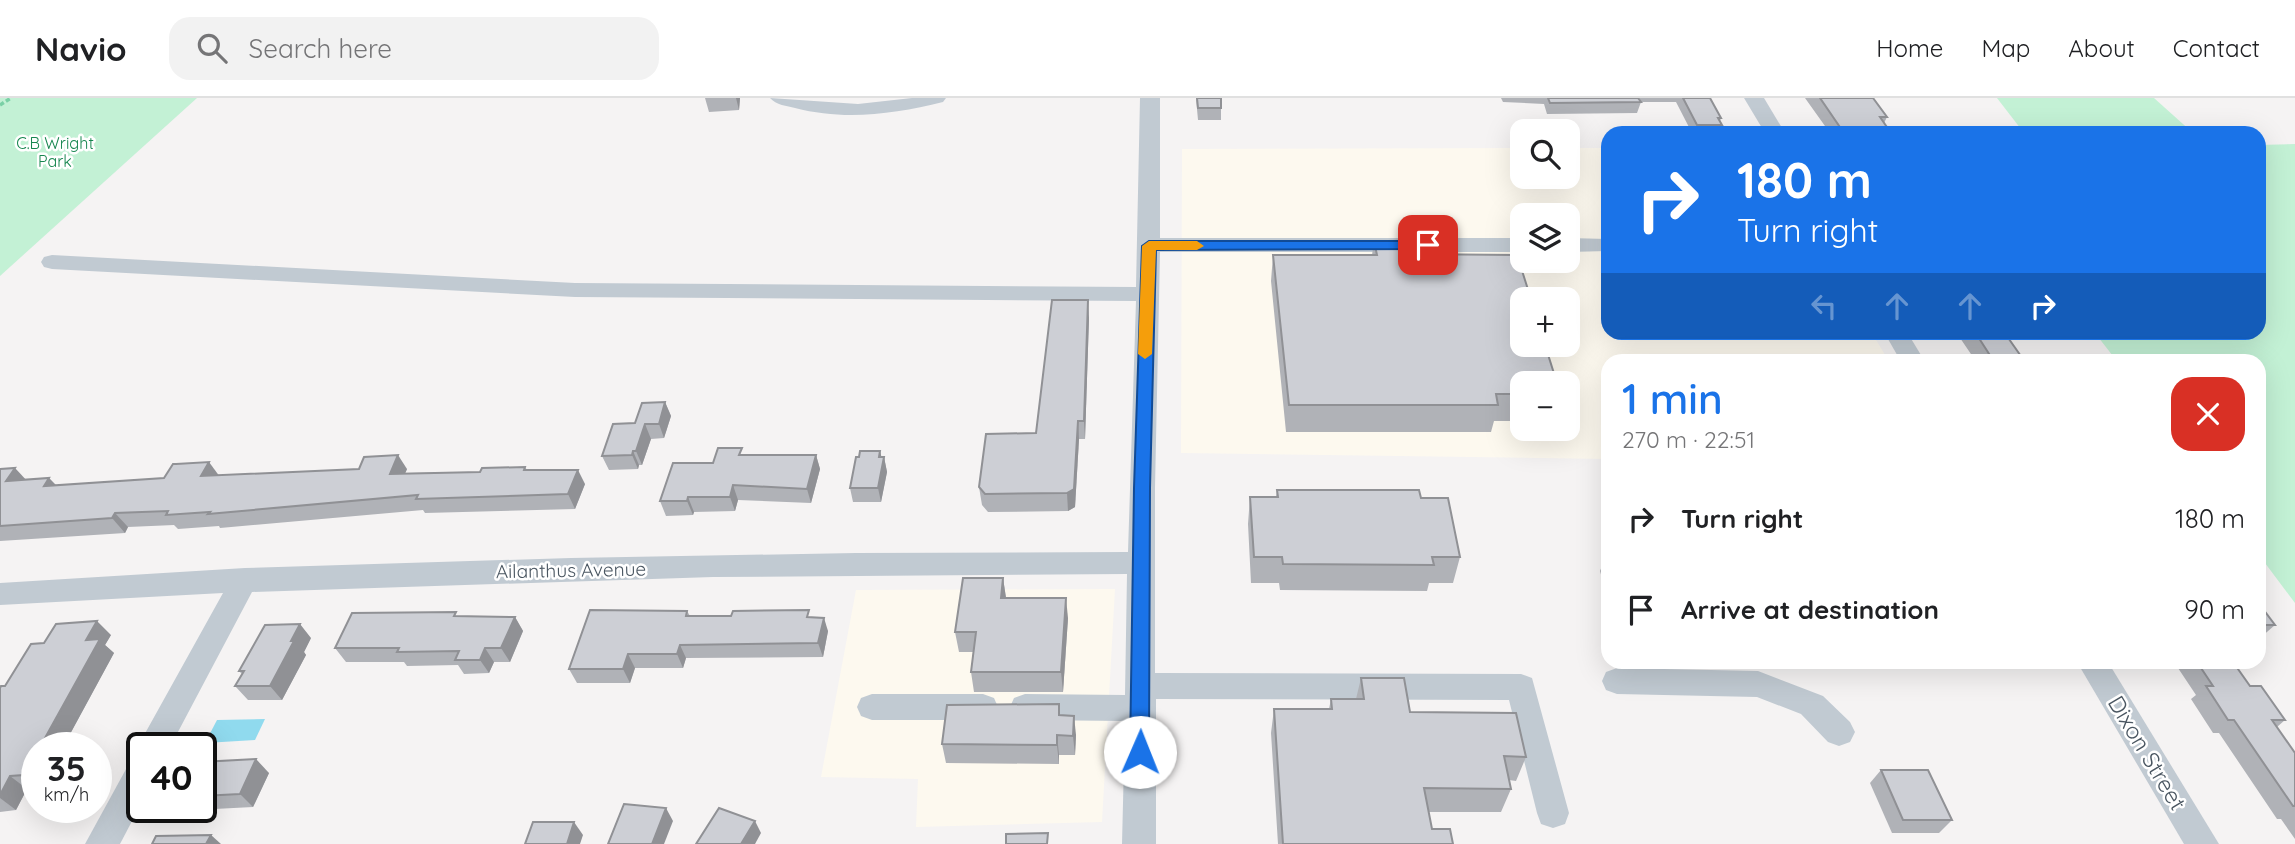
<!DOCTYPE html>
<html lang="en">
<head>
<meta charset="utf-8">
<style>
  :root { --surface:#fff; --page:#f2f2f2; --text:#202124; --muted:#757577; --line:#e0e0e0; --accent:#1a73e8 }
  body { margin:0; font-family:Quicksand,sans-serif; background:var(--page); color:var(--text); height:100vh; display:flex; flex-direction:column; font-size:26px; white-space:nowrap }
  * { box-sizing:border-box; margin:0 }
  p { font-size:23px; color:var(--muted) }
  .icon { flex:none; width:38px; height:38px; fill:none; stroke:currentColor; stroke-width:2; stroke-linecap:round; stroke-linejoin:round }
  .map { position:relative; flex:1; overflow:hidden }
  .side { position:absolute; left:1601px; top:256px; width:665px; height:315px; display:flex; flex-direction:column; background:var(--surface); border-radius:21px; box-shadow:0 7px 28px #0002 }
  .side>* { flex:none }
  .hud { position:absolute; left:1601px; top:28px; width:665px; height:214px; border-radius:21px; box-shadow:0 7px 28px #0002; background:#1a73e8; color:#fff; overflow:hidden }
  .controls { position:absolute; left:1510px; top:21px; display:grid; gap:14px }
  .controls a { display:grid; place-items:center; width:70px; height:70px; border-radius:14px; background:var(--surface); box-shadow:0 7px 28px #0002; font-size:35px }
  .speed { position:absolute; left:21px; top:634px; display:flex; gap:14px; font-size:35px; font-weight:700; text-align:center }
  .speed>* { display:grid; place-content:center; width:91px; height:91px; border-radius:50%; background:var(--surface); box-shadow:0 7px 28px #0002; line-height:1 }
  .speed small { font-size:18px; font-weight:400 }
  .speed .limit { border:4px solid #111; border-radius:10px; background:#fff; color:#111 }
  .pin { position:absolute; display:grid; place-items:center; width:60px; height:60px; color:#fff; margin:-30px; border-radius:14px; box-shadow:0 4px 10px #0006 }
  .me { position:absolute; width:77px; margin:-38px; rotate:1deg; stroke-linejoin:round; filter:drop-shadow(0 0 5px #0008) }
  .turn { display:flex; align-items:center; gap:24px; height:147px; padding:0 21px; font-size:32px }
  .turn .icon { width:91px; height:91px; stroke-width:2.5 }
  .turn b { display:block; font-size:49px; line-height:60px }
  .lanes { display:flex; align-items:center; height:66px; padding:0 21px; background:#0003; justify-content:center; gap:35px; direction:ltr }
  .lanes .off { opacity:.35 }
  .round { display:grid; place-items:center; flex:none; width:74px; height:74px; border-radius:21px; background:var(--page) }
  .headline { display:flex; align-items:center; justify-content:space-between; height:119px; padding:0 21px }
  h1 { font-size:42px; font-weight:600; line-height:52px; color:var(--accent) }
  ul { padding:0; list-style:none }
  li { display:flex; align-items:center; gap:21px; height:91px; padding:0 21px }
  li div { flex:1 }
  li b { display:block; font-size:26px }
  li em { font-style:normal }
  header { display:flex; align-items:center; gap:42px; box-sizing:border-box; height:98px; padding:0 35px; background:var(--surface); border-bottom:2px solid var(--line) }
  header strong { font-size:33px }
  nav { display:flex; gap:38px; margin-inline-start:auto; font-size:24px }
  .search { width:490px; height:63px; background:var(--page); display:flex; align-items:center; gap:18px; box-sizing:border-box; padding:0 24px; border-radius:21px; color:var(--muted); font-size:26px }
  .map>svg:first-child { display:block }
</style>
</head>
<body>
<header>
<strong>Navio</strong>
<div class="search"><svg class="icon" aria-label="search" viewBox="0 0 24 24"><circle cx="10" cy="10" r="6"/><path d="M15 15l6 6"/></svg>Search here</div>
<nav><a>Home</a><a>Map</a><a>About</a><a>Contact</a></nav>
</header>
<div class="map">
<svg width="2295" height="746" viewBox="0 0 2295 746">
  <rect width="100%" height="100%" fill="#f5f3f3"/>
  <!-- commercial -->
  <g fill="#fdf9ef" fill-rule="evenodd">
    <path d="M1522 50V79H1568V50H1608V234L1872 235 1888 262H1608V361L1181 355 1182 51ZM1522 117H1568V163H1522ZM1522 201H1568V247H1522ZM1522 285H1568V331H1522Z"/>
    <path d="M1115 491 1102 724 916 729 918 681 821 679 856 492Z"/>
  </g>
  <!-- green -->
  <g fill="#c3f1d5">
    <path d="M0 0H197L0 178Z"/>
    <path d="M1997 0H2154L2193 35H2024Z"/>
    <path d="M2295 46V505L2259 457V262H2116L2095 235 2259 234V47Z"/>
  </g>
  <!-- water -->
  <path fill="#90daee" d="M265 621 255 642 205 645 217 622Z"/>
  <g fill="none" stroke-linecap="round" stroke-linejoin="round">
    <!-- path -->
    <path stroke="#7ad0a6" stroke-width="3.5" stroke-dasharray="4.5 2.5" stroke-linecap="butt" d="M0 7 11 0"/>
    <!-- minor -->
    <g fill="#c1cad2" fill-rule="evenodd">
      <path d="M770 0 858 6 912 0H946L943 4C894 16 845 23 795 10 787 8 776 7 770 0Z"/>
      <path d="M1140 0H1160V140H1522V154H1160L1155 390V575L1521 576 1532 580 1569 715 1565 726 1553 730 1541 726 1537 715 1509 602 1156 601V746H1122L1125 623 1025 622 1014 618 1010 609 1014 600 1025 596 1125 597 1127 476 713 479 252 494 170 649H142V656L138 649 143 639 223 495 0 507V485L245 470 571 460 856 455 1128 454 1136 203 575 199 52 171 44 169 41 164 44 159 52 157 575 185 1136 189Z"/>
      <path d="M1744 0H1764L1785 35H1765Z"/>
      <path d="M1568 140 1608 141V153L1568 154Z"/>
      <path d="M1884 234H1907L1924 262H1900Z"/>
      <path d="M2077 564H2108L2219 746H2184Z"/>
      <path d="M1617 570 1758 573 1823 598 1850 624 1855 634 1850 644 1839 648 1828 644 1801 616 1757 599 1617 596 1606 592 1602 583 1606 574Z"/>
      <path d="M872 596H983L994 600 998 609 994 618 983 622H872L861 618 857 609 861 600Z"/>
      <path d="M142 658V704L120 746H85L131 662Z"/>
    </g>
  </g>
  <!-- wall -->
  <g fill="#b0b2b7">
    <path d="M705 0H740L739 12 709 14Z"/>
    <path d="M1196 0H1221V22H1198Z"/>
    <path d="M1501 0H1710L1721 20 1720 23 1722 27 1720 35H1692L1676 4H1641L1637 15 1547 16 1544 6 1503 4Z"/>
    <path d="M1805 0H1873L1887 19 1884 25 1891 35H1830Z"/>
    <path d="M1374 143 1406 156 1522 285V323H1494L1491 334H1286L1271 183 1273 157H1372Z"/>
    <path d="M1089 220 1085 341H1079L1075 409 1068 413 988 414 982 407 979 389 1036 335Z"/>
    <path d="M1956 234H2004L2023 261 2028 262H1975Z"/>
    <path d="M665 304 671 318 664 340 651 341 642 367H639L638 371 609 372 602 358 635 325Z"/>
    <path d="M880 353 881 359H884L887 374 881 404H853L850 390 859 359Z"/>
    <path d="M744 357H816L820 371 811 405 738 402 735 413 694 414 693 417 666 418 660 403 713 365Z"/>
    <path d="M525 369 527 372 585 386 575 411 425 415 423 412 220 430 219 428 178 431 174 427 128 429 125 435 0 443V371L26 382 49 380 56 387 407 371 405 375 480 374Z"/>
    <path d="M1277 392 1421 400 1460 459 1453 485H1429L1427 493 1280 492 1279 485H1251L1248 426 1250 399H1276Z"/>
    <path d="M1608 453V501L1600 473Z"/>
    <path d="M1003 480 1006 500 1068 520 1063 594H974L971 574 973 554H959L955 534Z"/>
    <path d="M2259 507 2275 527 2260 540H2259Z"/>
    <path d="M687 513 690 518 811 519 828 533 823 559 686 560 683 570H635L630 585H577L569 571Z"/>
    <path d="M459 519H515L523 533 510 564H494L489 575 464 576 458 567 407 568 404 564H346L335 550Z"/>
    <path d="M111 537 105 547 114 555 63 649H37V690L27 691 16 712 0 714V590L5 588 44 545Z"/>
    <path d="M311 540 304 554 306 557 282 602H248L235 588 242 576 239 573Z"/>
    <path d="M2174 564H2233L2250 588 2285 622 2277 629 2295 655V741L2281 721H2277L2219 635H2213L2191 601 2196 597Z"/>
    <path d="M1361 580 1410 614 1526 659 1516 683 1509 682 1511 691 1501 714H1429L1432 731 1453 746H1278L1271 635 1274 611H1329L1331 601H1356Z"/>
    <path d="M1060 617 1076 637 1075 657H1059V666L946 665 942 646Z"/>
    <path d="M201 664 269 675 253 709 195 712 192 709H201Z"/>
    <path d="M1881 672 1952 722 1939 735H1892L1870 685Z"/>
  </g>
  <!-- shaded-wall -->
  <g fill="#909195">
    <path d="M736 0H740L739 12Z"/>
    <path d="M1088 202 1089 220 1085 341 1084 323Z"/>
    <path d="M665 304 671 318 664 340 659 326Z"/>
    <path d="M1078 323 1079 341 1075 409 1068 413 1067 395Z"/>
    <path d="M645 326 651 341 642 367 636 353Z"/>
    <path d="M633 353 639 367 638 371 632 357Z"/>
    <path d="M880 353 883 365 884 359 887 374 881 404 878 390Z"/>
    <path d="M398 357 407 371 399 390 390 376Z"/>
    <path d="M816 357 820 371 811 405 807 391Z"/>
    <path d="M209 364 220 379 201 378Z"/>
    <path d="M15 370 29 385 6 383Z"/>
    <path d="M578 372 585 386 575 411 568 396Z"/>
    <path d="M49 380 63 395 44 388Z"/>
    <path d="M733 387 738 402 735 413 730 399Z"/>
    <path d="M688 399 694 414 693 417 687 403Z"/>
    <path d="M115 415 128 429 125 435 112 420Z"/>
    <path d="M1003 480 1006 500H1001Z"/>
    <path d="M1066 500 1068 520 1063 594 1061 574Z"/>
    <path d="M515 519 523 533 510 564 501 550Z"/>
    <path d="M824 520 828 533 823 559 818 545Z"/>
    <path d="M97 523 111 537 105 547 114 555 63 649H40L86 542Z"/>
    <path d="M300 526 311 540 304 554 306 557 282 602 270 588 291 543Z"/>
    <path d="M680 547 686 560 683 570 677 556Z"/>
    <path d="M485 550 494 564 489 575 480 562Z"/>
    <path d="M628 556 635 570 630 585 623 571Z"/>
    <path d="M1074 618 1076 637 1075 657 1073 638Z"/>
    <path d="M1057 637 1059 657V666L1057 647Z"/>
    <path d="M37 654V686L24 677Z"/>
    <path d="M256 661 269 675 253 709 240 696Z"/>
    <path d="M10 678 27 691 16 712 0 700V697Z"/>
    <path d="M666 710 673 723 664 746H652Z"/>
    <path d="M755 723 761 735 755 746H741Z"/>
    <path d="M574 724 583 737 580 746H567Z"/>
    <path d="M211 737 221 746H206Z"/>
  </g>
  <!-- building -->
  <g fill="#cdcfd5" stroke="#909195" stroke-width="2">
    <path d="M1197 0H1221V10H1198Z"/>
    <path d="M1548 0H1638L1641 4 1550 5Z"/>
    <path d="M1683 0H1710L1721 20H1718L1722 27H1697Z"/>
    <path d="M1820 0H1873L1887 19H1880L1891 35H1844Z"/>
    <path d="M1374 143H1403L1406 156 1517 157 1531 201H1522V247H1545L1557 285H1522V296H1496L1498 307H1289L1273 157H1377Z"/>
    <path d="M1052 202H1088L1084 323H1078L1074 391 1067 395 985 396 979 389 986 336 1036 335Z"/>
    <path d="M1975 234H2004L2023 261H2027L2028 262H1993Z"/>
    <path d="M665 304 659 326H645L636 353H633L632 357 602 358 613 326 635 325 642 305Z"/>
    <path d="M718 350H742L739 357H816L807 391 733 387 730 399H688L687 403H660L673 365H713Z"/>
    <path d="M860 353H880L879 359H884L878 390H850L856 359H859Z"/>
    <path d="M398 357 390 376 480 374 482 370 525 369 524 372H578L568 396 416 401 418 397 208 416 210 414 166 417 168 413 115 415 112 420 0 428V371L15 370 6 383 49 380 44 388 164 380 173 366H176L209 364 201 378 359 371 364 359Z"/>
    <path d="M1277 392H1419L1421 400H1448L1460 459H1432L1434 467 1283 466 1282 459H1254L1250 399H1278Z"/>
    <path d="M963 480H1003L1001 500H1066L1061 574H971L976 534H955Z"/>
    <path d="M2259 507H2260L2275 527H2259Z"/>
    <path d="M590 512 687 513 686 518H731L733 513 809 512 807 519 824 520 818 545 680 547 677 556H628L623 571H569Z"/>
    <path d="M456 514 454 518 515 519 501 550H485L480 562H455L459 553 397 554 399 550H335L352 515Z"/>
    <path d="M97 523 86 542 100 541 40 649H37V654L24 677 10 678 0 697V590L1 588H5L31 546 44 545 56 526Z"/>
    <path d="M300 526 291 543H294L270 588H235L244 573H239L265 527Z"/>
    <path d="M2197 564H2233L2250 588H2261L2285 622H2272L2295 655V708H2293L2234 622H2228L2206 588H2213Z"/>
    <path d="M1361 580H1404L1410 614 1516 615 1526 659 1504 658 1511 691 1424 690 1432 731H1450L1453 746H1283L1274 611H1332L1331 601H1364Z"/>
    <path d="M1059 606V617L1074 618 1073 638 1057 637V647L942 646 947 607Z"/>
    <path d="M256 661 240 696 201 698V664Z"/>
    <path d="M1881 672H1928L1952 722H1903Z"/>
    <path d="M624 706 666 710 652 746H608Z"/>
    <path d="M719 710 755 723 741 746H696Z"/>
    <path d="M533 724H574L567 746H525Z"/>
    <path d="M1048 735 1047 746H1006V736Z"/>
    <path d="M211 737 206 746H152L156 738Z"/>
  </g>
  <!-- route -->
  <path fill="#1a73e8" stroke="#114b97" stroke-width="2" d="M1149 143H1428L1434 147 1428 151 1156 152 1150 390 1149 654 1147 660 1140 663 1133 660 1130 654 1134 390 1142 148Z"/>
  <!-- slow -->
  <path fill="#f59e0b" d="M1149 143H1197L1204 148 1197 152H1156L1152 256 1145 261 1138 256 1142 148Z"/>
  <g text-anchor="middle" stroke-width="5" stroke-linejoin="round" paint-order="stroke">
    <!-- far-park labels -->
    <g font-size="16" fill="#17864f" stroke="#fff">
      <text x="55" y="51">C.B Wright<tspan x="55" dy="18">Park</tspan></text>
    </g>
    <!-- street labels -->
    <g font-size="19" fill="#4a5661" stroke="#fff">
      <text transform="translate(571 472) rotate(-1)" y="7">Ailanthus Avenue</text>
    </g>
    <!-- near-street labels -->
    <g font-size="23" fill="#4a5661" stroke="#fff">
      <text transform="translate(2147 655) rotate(59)" y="8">Dixon Street</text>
    </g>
  </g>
</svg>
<div class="controls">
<a><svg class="icon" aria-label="search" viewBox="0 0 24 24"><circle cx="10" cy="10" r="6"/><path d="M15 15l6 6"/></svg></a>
<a><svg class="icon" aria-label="layers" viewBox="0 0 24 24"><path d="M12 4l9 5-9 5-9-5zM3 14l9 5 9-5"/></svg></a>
<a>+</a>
<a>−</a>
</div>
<div class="speed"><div>35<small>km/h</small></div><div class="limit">40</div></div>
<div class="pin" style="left:1428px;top:147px;background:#d93025"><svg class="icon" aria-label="arrive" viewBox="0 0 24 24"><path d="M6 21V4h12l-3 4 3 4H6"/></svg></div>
<svg class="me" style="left:1140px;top:654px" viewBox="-20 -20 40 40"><circle r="19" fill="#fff"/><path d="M0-13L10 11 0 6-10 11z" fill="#1a73e8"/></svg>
<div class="hud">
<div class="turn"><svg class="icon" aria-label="right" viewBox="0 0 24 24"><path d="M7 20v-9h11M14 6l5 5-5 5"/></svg><div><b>180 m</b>Turn right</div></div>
<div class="lanes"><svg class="icon off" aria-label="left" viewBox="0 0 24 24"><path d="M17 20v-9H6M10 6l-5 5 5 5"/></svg><svg class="icon off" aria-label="ahead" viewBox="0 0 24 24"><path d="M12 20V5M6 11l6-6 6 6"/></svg><svg class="icon off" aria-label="ahead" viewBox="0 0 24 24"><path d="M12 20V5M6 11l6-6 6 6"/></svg><svg class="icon" aria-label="right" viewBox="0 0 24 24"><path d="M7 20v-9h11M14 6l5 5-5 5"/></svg></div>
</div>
<section class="side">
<div class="headline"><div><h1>1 min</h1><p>270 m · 22:51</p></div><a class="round" style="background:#d93025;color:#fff"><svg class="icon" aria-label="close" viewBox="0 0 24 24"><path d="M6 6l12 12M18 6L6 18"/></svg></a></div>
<ul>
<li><svg class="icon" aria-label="right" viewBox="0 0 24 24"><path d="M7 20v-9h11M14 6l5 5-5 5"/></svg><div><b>Turn right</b></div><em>180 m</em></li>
<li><svg class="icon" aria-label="arrive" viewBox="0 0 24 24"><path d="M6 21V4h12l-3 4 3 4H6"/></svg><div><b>Arrive at destination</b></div><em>90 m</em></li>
</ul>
</section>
</div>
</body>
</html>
